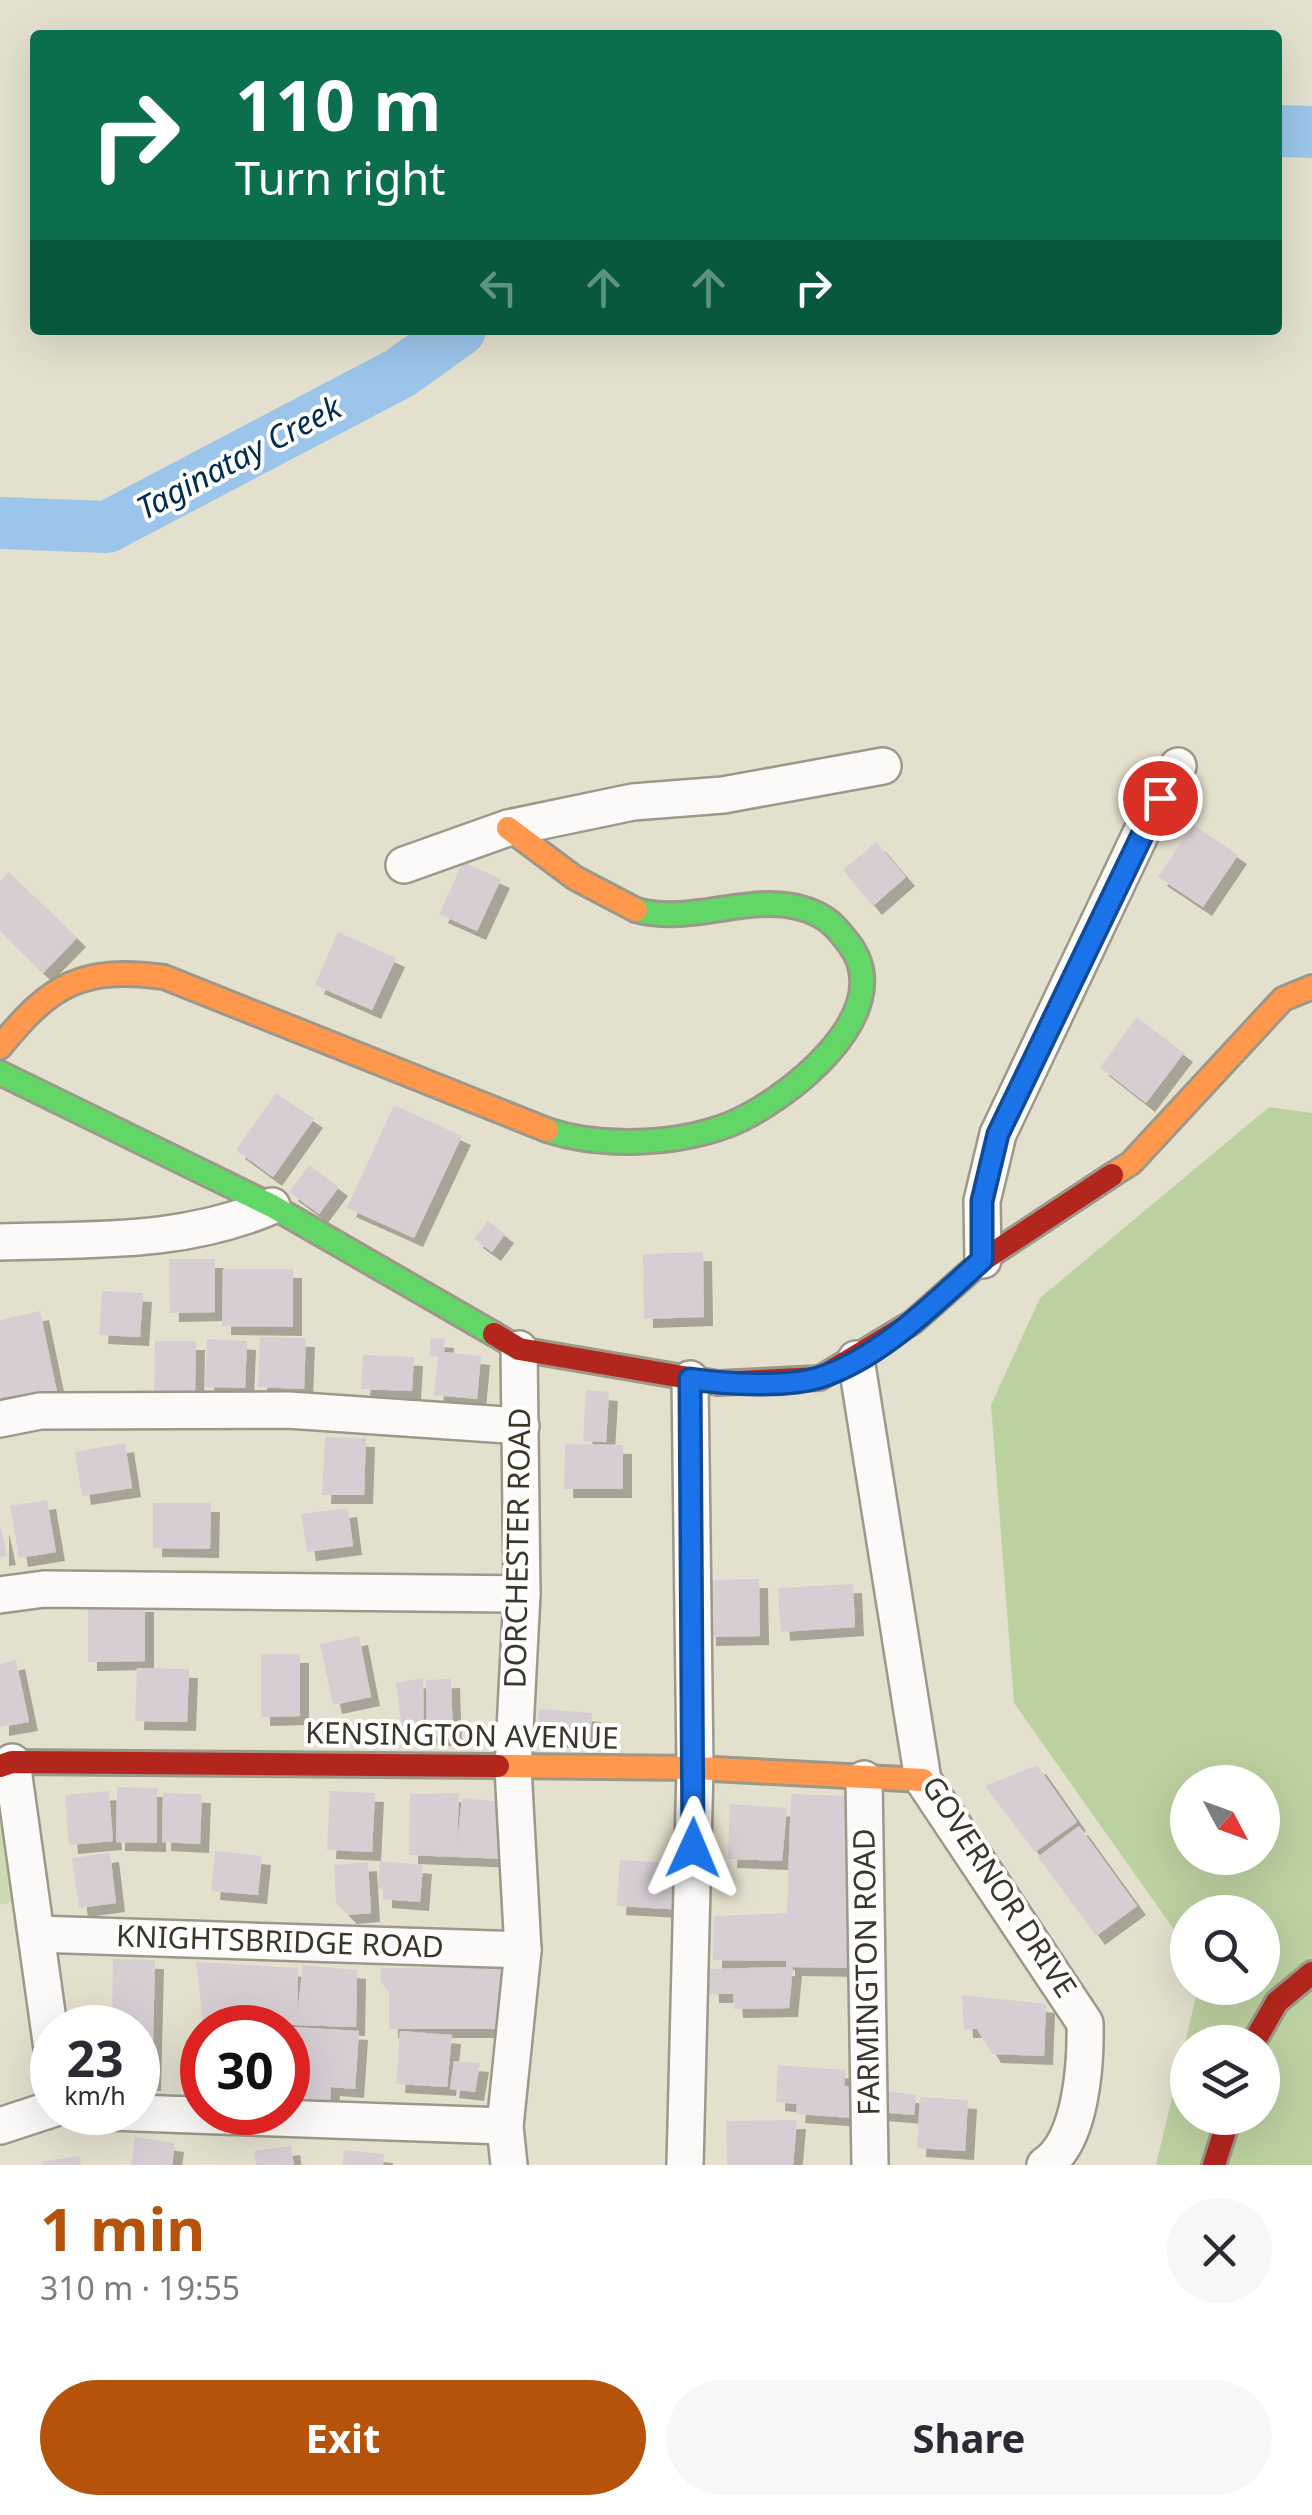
<!DOCTYPE html>
<html lang="en">
<head>
<meta charset="utf-8">
<style>
  :root { --surface:#fff; --page:#f7f7f7; --text:#2b2b33; --muted:#7c7c81; --accent:#b45309 }
  body { margin:0; font-family:"Noto Sans",sans-serif; background:var(--page); color:var(--text); height:100vh; display:flex; flex-direction:column; font-size:38px; white-space:nowrap }
  * { box-sizing:border-box; margin:0 }
  p { font-size:32px; color:var(--muted) }
  .icon { flex:none; width:55px; height:55px; fill:none; stroke:currentColor; stroke-width:2; stroke-linecap:round; stroke-linejoin:round }
  .map { position:relative; height:2165px; overflow:hidden }
  .side { display:flex; flex-direction:column; background:var(--surface); flex:1 }
  .side>* { flex:none }
  .top-card { position:absolute; left:30px; top:30px; width:1252px; height:305px; border-radius:10px; box-shadow:0 10px 40px #0002; background:#0b6e4f; color:#fff; overflow:hidden }
  .needle { width:65px; rotate:131deg }
  .fabs { position:absolute; left:1170px; top:1765px; display:grid; gap:20px }
  .fabs a { display:grid; place-items:center; width:110px; height:110px; border-radius:50%; background:var(--surface); box-shadow:0 10px 40px #0002; font-size:50px }
  .speed { position:absolute; left:30px; top:2005px; display:flex; gap:20px; font-size:50px; font-weight:700; text-align:center }
  .speed>* { display:grid; place-content:center; width:130px; height:130px; border-radius:50%; background:var(--surface); box-shadow:0 10px 40px #0002; line-height:1 }
  .speed small { font-size:25px; font-weight:400 }
  .speed .limit { border:15px solid #d22; background:#fff; color:#111 }
  .pin { position:absolute; display:grid; place-items:center; width:85px; height:85px; color:#fff; margin:-42px; border:5px solid #fff; border-radius:50%; box-shadow:0 2px 10px #0007 }
  .me { position:absolute; width:110px; margin:-55px; rotate:1deg; stroke-linejoin:round; filter:drop-shadow(0 0 8px #0008) }
  .turn { display:flex; align-items:center; gap:35px; height:210px; padding:0 40px; font-size:45px }
  .turn .icon { width:130px; height:130px; stroke-width:2.5 }
  .turn b { display:block; font-size:70px; line-height:85px }
  .lanes { display:flex; align-items:center; height:95px; padding:0 40px; background:#0003; justify-content:center; gap:50px; direction:ltr }
  .lanes .off { opacity:.35 }
  .round { display:grid; place-items:center; flex:none; width:105px; height:105px; border-radius:52px; background:var(--page) }
  .overview { display:flex; align-items:center; justify-content:space-between; height:170px; padding:0 40px }
  h1 { font-size:60px; font-weight:700; line-height:75px; color:var(--accent) }
  .action { display:flex; gap:20px; margin-top:auto; padding:20px 40px }
  .action a { flex:1; height:115px; border-radius:60px; background:var(--accent); color:#fff; font-size:40px; font-weight:700; line-height:115px; text-align:center }
  .action a+a { background:var(--page); color:var(--text) }
  .map>svg:first-child { display:block }
</style>
</head>
<body>
<div class="map">
<svg width="1312" height="2165" viewBox="0 0 1312 2165">
  <defs>
    <filter id="shadow"><feDropShadow dx="9" dy="9" stdDeviation="0" flood-color="#0004"/></filter>
  </defs>
  <rect width="100%" height="100%" fill="#e4e0ce"/>
  <!-- green -->
  <path fill="#ccdbb6" d="M0 1797 22 1900 0 1905Z"/>
  <!-- forest -->
  <path fill="#bcd1a0" fill-rule="evenodd" d="M1269 1107 1312 1113V2165H1156L1198 1988H1262V1912H1188L1187 1948 1014 1703 991 1405 1040 1298ZM1188 1782H1262V1858H1188ZM1188 2042H1262V2118H1188Z"/>
  <g fill="none" stroke-linecap="round" stroke-linejoin="round">
    <!-- river -->
    <g stroke="#9bc5ea" stroke-width="52">
      <path d="M1278 131 1312 132"/>
      <path d="M0 523 107 527 400 373 460 330"/>
    </g>
  </g>
  <!-- building -->
  <g fill="#d7ced4" filter="url(#shadow)">
    <path d="M1193 825 1238 855 1203 907 1158 877Z"/>
    <path d="M876 842 906 877 873 906 843 870Z"/>
    <path d="M463 862 501 879 477 931 439 914Z"/>
    <path d="M9 872 77 938 43 973 0 931V882Z"/>
    <path d="M338 932 396 958 372 1010 315 985Z"/>
    <path d="M1137 1017 1184 1053 1146 1103 1100 1067Z"/>
    <path d="M276 1093 314 1119 273 1177 236 1150Z"/>
    <path d="M394 1105 462 1136 414 1238 347 1208Z"/>
    <path d="M309 1165 339 1187 319 1214 289 1192Z"/>
    <path d="M488 1221 505 1234 492 1252 474 1239Z"/>
    <path d="M703 1252 704 1317 644 1319 643 1254Z"/>
    <path d="M169 1259H215V1312L170 1313Z"/>
    <path d="M223 1269H293V1327L222 1326Z"/>
    <path d="M102 1291 143 1293 140 1337 99 1335Z"/>
    <path d="M40 1311 57 1392 0 1404V1320Z"/>
    <path d="M260 1337 306 1338 304 1389 258 1387Z"/>
    <path d="M431 1338 445 1339 444 1352 481 1356 477 1399 434 1395 438 1357 429 1356Z"/>
    <path d="M207 1339 247 1341 245 1388 205 1387Z"/>
    <path d="M155 1341H196L195 1392 154 1391Z"/>
    <path d="M363 1355 414 1357 412 1391 361 1389Z"/>
    <path d="M586 1390 609 1392 606 1442 583 1441Z"/>
    <path d="M325 1437 366 1438 364 1495H322Z"/>
    <path d="M125 1443 132 1488 82 1496 75 1452Z"/>
    <path d="M565 1444 623 1445V1489H564Z"/>
    <path d="M47 1500 56 1552 19 1558 10 1506Z"/>
    <path d="M153 1503H211L210 1549 153 1548Z"/>
    <path d="M348 1508 353 1546 307 1552 301 1514Z"/>
    <path d="M0 1524 7 1556 0 1557Z"/>
    <path d="M759 1579 760 1636 707 1637V1580Z"/>
    <path d="M853 1584 855 1627 781 1632 778 1588Z"/>
    <path d="M88 1603H145V1661L88 1662Z"/>
    <path d="M359 1636 371 1697 333 1705 320 1644Z"/>
    <path d="M261 1654H300V1716L261 1717Z"/>
    <path d="M16 1660 29 1722 0 1727V1664Z"/>
    <path d="M137 1668 189 1669 187 1722 135 1721Z"/>
    <path d="M423 1678 424 1735 402 1732 396 1683Z"/>
    <path d="M451 1679 453 1738 427 1736 426 1680Z"/>
    <path d="M539 1709 592 1713 590 1741 536 1737Z"/>
    <path d="M1037 1765 1077 1822 1035 1852 985 1786Z"/>
    <path d="M117 1787 157 1788V1843L116 1842Z"/>
    <path d="M109 1791 113 1841 69 1845 65 1795Z"/>
    <path d="M330 1791 375 1793 372 1852 327 1850Z"/>
    <path d="M163 1793 202 1794 200 1844 162 1842Z"/>
    <path d="M459 1793 457 1843 462 1798 513 1803 506 1859 409 1855 410 1794Z"/>
    <path d="M791 1794 855 1796 849 1968 793 1967 789 2008 734 2009 733 1994H710L709 1969 786 1967V1961L713 1960 714 1916 787 1913Z"/>
    <path d="M730 1804 787 1808 782 1861 728 1859Z"/>
    <path d="M1079 1826 1137 1906 1096 1936 1038 1857Z"/>
    <path d="M215 1851 262 1856 258 1895 211 1891Z"/>
    <path d="M110 1853 116 1903 79 1908 72 1858Z"/>
    <path d="M620 1860 688 1864 685 1910 617 1906Z"/>
    <path d="M380 1861 423 1865 420 1902 383 1899V1891L378 1887Z"/>
    <path d="M368 1862 371 1913 348 1915 336 1903 334 1865Z"/>
    <path d="M113 1959 155 1960 152 2082H138V2028H112Z"/>
    <path d="M196 1962 298 1968 297 2016 303 1965 357 1970 356 2027 203 2022Z"/>
    <path d="M510 1967 509 2003H499V2029H389V1992L380 1981 381 1968Z"/>
    <path d="M962 1995 1046 2004 1044 2056 992 2054 977 2029H964Z"/>
    <path d="M291 2027 359 2031 355 2089 331 2087 330 2101 288 2098Z"/>
    <path d="M400 2031 452 2035 447 2087 396 2084Z"/>
    <path d="M454 2061 480 2063 475 2092 450 2089Z"/>
    <path d="M778 2065 846 2070 844 2086 855 2087 852 2118 796 2114 797 2104 776 2102Z"/>
    <path d="M880 2090 916 2095 914 2115 878 2112Z"/>
    <path d="M920 2097 968 2100 965 2151 917 2148Z"/>
    <path d="M797 2120 793 2165H727L726 2121Z"/>
    <path d="M135 2137 175 2143 172 2165H131Z"/>
    <path d="M291 2146 294 2165H256L254 2151Z"/>
    <path d="M344 2150 384 2154 383 2165H342Z"/>
    <path d="M80 2156 81 2165H43V2161Z"/>
  </g>
  <g fill="none" stroke-linecap="round" stroke-linejoin="round">
    <!-- street casing -->
    <g stroke="#9c988a" stroke-width="40">
      <g id="street">
        <path d="M404 865 508 828 633 802 723 795 883 766"/>
        <path d="M0 1242C96 1239 182 1244 272 1206"/>
        <path d="M983 1260 982 1201 998 1134 1143 829 1178 766"/>
        <path d="M856 1359 923 1780 1085 2023C1086 2065 1081 2142 1045 2165"/>
        <path d="M0 1419 40 1411 288 1410 521 1426"/>
        <path d="M0 1595 44 1589 522 1594"/>
        <path d="M12 1762 52 2049"/>
        <path d="M864 1779 870 2165"/>
        <path d="M37 1934 523 1950"/>
        <path d="M108 2112 505 2126"/>
        <path d="M0 2126 52 2109"/>
        <path d="M509 2165 505 2126 523 1950 513 1768 522 1594 519 1349"/>
        <path d="M685 2165 695 1768 690 1379"/>
      </g>
    </g>
    <!-- fast casing -->
    <g stroke="#9c988a" stroke-width="28">
      <g id="fast">
        <path d="M0 1073 272 1206 494 1334"/>
        <path d="M547 1130C601 1148 675 1145 728 1125 784 1103 900 1014 850 945 840 932 832 921 817 914 762 886 695 927 636 910"/>
      </g>
    </g>
    <!-- slow casing -->
    <g stroke="#9c988a" stroke-width="28">
      <g id="slow">
        <path d="M508 828 575 878 636 910"/>
        <path d="M0 1047C51 984 82 966 164 977L547 1130"/>
        <path d="M1112 1175 1131 1163 1283 999 1312 987"/>
        <path d="M498 1766 695 1768 923 1780"/>
      </g>
    </g>
    <!-- jam casing -->
    <g stroke="#9c988a" stroke-width="28">
      <g id="jam">
        <path d="M494 1334 519 1349 718 1383 820 1378 913 1322 983 1260 1112 1175"/>
        <path d="M0 1766 12 1762 498 1766"/>
        <path d="M1254 2042 1277 2002 1312 1973"/>
        <path d="M1214 2165 1229 2118"/>
      </g>
    </g>
    <!-- street -->
    <use href="#street" stroke="#fbfaf8" stroke-width="35"/>
    <!-- fast -->
    <use href="#fast" stroke="#63d668" stroke-width="22"/>
    <!-- slow -->
    <use href="#slow" stroke="#ff974d" stroke-width="22"/>
    <!-- jam -->
    <use href="#jam" stroke="#b3261e" stroke-width="22"/>
  </g>
  <g fill="none" stroke-linecap="round" stroke-linejoin="round">
    <!-- route casing -->
    <g stroke="#114b97" stroke-width="25">
      <path id="route" d="M693 1848 690 1379C725 1384 788 1388 821 1377 882 1357 935 1302 982 1260V1201L998 1134 1160 798"/>
    </g>
    <!-- route -->
    <use href="#route" stroke="#1a73e8" stroke-width="18"/>
  </g>
  <g text-anchor="middle" stroke-width="8" stroke-linejoin="round" paint-order="stroke">
    <!-- street labels -->
    <g font-size="30" fill="#3a3729" stroke="#fff">
      <text transform="translate(518 1548) rotate(-89)" y="10">DORCHESTER ROAD</text>
      <text transform="translate(462 1736) rotate(1)" y="10">KENSINGTON AVENUE</text>
      <text transform="translate(999 1887) rotate(57)" y="10">GOVERNOR DRIVE</text>
      <text transform="translate(280 1942) rotate(2)" y="10">KNIGHTSBRIDGE ROAD</text>
      <text transform="translate(867 1972) rotate(-91)" y="10">FARMINGTON ROAD</text>
    </g>
    <!-- water labels -->
    <g font-size="32" font-style="italic" fill="#002c51" stroke="#fff">
      <text transform="translate(239 458) rotate(-28)" y="11">Taginatay Creek</text>
    </g>
  </g>
</svg>
<div class="fabs">
<a><svg class="needle" viewBox="-14 -14 28 28"><path d="M0-13l5 13h-10z" fill="#e53935"/><path d="M0 13l5-13h-10z" fill="#7c7c81"/></svg></a>
<a><svg class="icon" aria-label="search" viewBox="0 0 24 24"><circle cx="10" cy="10" r="6"/><path d="M15 15l6 6"/></svg></a>
<a><svg class="icon" aria-label="layers" viewBox="0 0 24 24"><path d="M12 4l9 5-9 5-9-5zM3 14l9 5 9-5"/></svg></a>
</div>
<div class="speed"><div>23<small>km/h</small></div><div class="limit">30</div></div>
<div class="pin" style="left:1160px;top:798px;background:#d93025"><svg class="icon" aria-label="arrive" viewBox="0 0 24 24"><path d="M6 21V4h12l-3 4 3 4H6"/></svg></div>
<svg class="me" style="left:693px;top:1848px" viewBox="-20 -20 40 40"><path d="M0-17L14 15 0 8-14 15z" fill="#1a73e8" stroke="#fff" stroke-width="4"/></svg>
<div class="top-card">
<div class="turn"><svg class="icon" aria-label="right" viewBox="0 0 24 24"><path d="M7 20v-9h11M14 6l5 5-5 5"/></svg><div><b>110 m</b>Turn right</div></div>
<div class="lanes"><svg class="icon off" aria-label="left" viewBox="0 0 24 24"><path d="M17 20v-9H6M10 6l-5 5 5 5"/></svg><svg class="icon off" aria-label="ahead" viewBox="0 0 24 24"><path d="M12 20V5M6 11l6-6 6 6"/></svg><svg class="icon off" aria-label="ahead" viewBox="0 0 24 24"><path d="M12 20V5M6 11l6-6 6 6"/></svg><svg class="icon" aria-label="right" viewBox="0 0 24 24"><path d="M7 20v-9h11M14 6l5 5-5 5"/></svg></div>
</div>
</div>
<section class="side">
<div class="overview"><div><h1>1 min</h1><p>310 m · 19:55</p></div><a class="round"><svg class="icon" aria-label="close" viewBox="0 0 24 24"><path d="M6 6l12 12M18 6L6 18"/></svg></a></div>
<div class="action"><a>Exit</a><a>Share</a></div>
</section>
</body>
</html>
